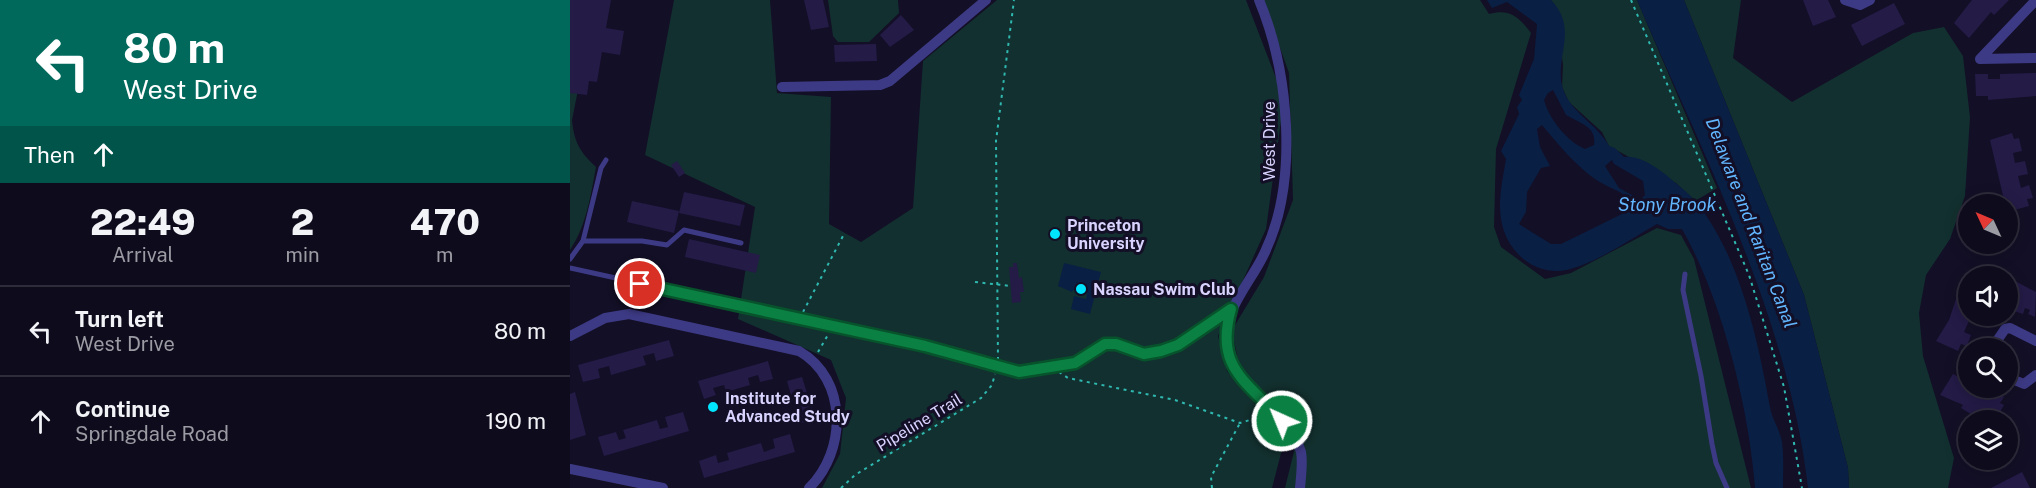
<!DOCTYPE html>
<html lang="en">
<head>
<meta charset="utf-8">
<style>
  :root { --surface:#0e0b1c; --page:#1c1929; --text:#f1f3f6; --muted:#9b9ba3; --line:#2e2b3b }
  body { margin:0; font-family:"Public Sans",sans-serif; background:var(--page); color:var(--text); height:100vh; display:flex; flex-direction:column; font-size:22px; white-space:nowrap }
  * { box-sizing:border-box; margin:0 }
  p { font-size:20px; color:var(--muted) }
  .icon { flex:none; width:33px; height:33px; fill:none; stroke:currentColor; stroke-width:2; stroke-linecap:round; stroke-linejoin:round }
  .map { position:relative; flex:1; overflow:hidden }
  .sheet { display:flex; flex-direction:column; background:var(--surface); width:570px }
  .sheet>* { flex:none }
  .banner { background:#00695c; color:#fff; overflow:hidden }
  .needle { width:39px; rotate:314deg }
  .tools { position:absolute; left:1388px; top:194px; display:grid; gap:12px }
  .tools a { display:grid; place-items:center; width:60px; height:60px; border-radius:50%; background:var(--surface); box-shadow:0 3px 15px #0003,0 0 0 2px var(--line); font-size:30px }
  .pin { position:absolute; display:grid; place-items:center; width:51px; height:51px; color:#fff; margin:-26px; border:3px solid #fff; border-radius:50%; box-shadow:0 2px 6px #0007 }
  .me { position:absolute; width:66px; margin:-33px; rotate:316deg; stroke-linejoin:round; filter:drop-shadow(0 0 4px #0008) }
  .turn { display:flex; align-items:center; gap:21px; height:126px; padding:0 24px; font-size:27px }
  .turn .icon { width:78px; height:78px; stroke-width:2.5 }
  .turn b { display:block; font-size:42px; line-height:51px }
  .then { display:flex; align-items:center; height:57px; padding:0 24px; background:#0003; gap:12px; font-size:22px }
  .eta { display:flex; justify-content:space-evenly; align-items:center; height:102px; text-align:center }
  .eta b { font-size:36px; font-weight:800; line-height:42px }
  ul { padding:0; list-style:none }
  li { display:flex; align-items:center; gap:18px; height:90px; padding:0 24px; border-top:2px solid var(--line) }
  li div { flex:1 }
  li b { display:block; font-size:22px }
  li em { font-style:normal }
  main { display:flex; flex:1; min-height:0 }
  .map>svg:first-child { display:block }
</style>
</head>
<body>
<main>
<section class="sheet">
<div class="banner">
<div class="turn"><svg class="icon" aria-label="left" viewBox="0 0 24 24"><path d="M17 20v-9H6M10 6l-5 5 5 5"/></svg><div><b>80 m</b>West Drive</div></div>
<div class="then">Then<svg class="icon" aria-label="ahead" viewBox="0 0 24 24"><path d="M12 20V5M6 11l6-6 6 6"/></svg></div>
</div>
<div class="eta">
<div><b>22:49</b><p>Arrival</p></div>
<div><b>2</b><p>min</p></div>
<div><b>470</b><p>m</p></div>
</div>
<ul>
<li><svg class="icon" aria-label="left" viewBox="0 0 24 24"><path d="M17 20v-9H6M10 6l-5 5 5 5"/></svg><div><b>Turn left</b><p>West Drive</p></div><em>80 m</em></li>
<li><svg class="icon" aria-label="ahead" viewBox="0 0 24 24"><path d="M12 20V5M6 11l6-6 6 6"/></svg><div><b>Continue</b><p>Springdale Road</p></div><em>190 m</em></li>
</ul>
</section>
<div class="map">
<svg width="1466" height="488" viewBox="0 0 1466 488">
  <rect width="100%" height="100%" fill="#130f26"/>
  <!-- green -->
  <g fill="#12302f">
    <path d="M0 0H26L2 120C4 142 10 152 26 167 21 195 16 227 0 250Z"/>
    <path d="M104 0H200L207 93 261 97 259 224 291 242 343 208 353 61 427 0H676L714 99 696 229 648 336 657 371 715 438 702 488H252L270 454 276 398 261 360 168 319 185 207 75 155Z"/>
    <path d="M258 0H328L329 13 299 42H268L263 36Z"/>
    <path d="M693 0H910L919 14C940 8 949 17 961 33L926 149 924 227 931 247 975 279 1001 273 1087 228 1111 235 1124 259 1181 488H715L727 439 709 410 669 366 662 330 694 277 723 200 719 73Z"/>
    <path d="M981 0H1067L1147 188 1125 201 1106 183 1039 146 1032 132 999 102 992 87 993 65 985 5Z"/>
    <path d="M1114 0H1171L1163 58 1222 102 1343 33 1374 27 1393 56 1400 117 1395 196 1380 239 1356 275 1349 313 1353 356 1384 458 1378 488H1279L1278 468 1234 295Z"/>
  </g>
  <!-- water -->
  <g fill="#0a1f44" fill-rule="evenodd">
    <path d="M917 0H981C1010 30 983 58 993 89 1001 113 1027 124 1039 146L1045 148 1054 157C1068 155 1083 165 1095 174 1105 183 1117 191 1126 202 1170 256 1188 340 1200 407 1202 419 1210 430 1212 442 1214 457 1213 473 1213 488H1185C1179 408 1152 299 1112 229H1098L1087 224C1062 238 1015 271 987 271 972 271 959 265 949 255 922 227 930 194 936 159L931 151 949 114 947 107 952 100 949 95 964 59 967 24 937 2 922 8ZM983 90 996 115C1009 123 1027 126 1024 145L1015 149C997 141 979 119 974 100L978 93ZM972 125C988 144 1005 165 1025 179 1036 187 1048 189 1058 198V205L1052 214 991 244H981L949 224 956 212 957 192 971 168 980 166 970 147 967 129ZM1042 160 1044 164 1073 181 1075 195 1070 200 1065 201 1062 195 1049 188 1035 166Z"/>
    <path d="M1067 0H1114L1234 295 1278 468 1279 488H1238C1219 319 1133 155 1067 0Z"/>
    <path d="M494 263 531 272 520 314 501 309 504 296 516 299 517 293 503 290 502 292 488 286Z"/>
  </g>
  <!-- building -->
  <g fill="#241b47">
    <path d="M0 0H41L36 28 54 31 50 55 32 52 27 82 19 81 17 95 0 93Z"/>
    <path d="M234 0H253L259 27 241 30Z"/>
    <path d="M1233 0H1258L1266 17 1243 26Z"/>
    <path d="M1402 0H1439L1424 15 1421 12 1399 38 1384 23Z"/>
    <path d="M1324 3 1335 24 1292 46 1281 25Z"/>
    <path d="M331 15 344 30 320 47 310 35Z"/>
    <path d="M306 44 307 61 265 62 264 45Z"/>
    <path d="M1466 73V96L1418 100V96H1406L1405 74H1418V79H1430V74Z"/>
    <path d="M1442 133 1444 139 1449 138 1452 151 1443 153 1445 163 1455 161 1458 174 1448 176 1451 188 1459 185 1463 198 1457 199 1459 206 1437 212V204H1432L1431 201 1434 200 1420 140Z"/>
    <path d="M107 161 115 173 109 177 101 165Z"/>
    <path d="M114 192 175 205 170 226 109 213Z"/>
    <path d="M62 201 109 211 104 233 57 222Z"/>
    <path d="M119 239 190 255 186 273 115 257Z"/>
    <path d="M443 263H447L449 278 452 277 454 292H450L451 302 442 303 439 267H443Z"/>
    <path d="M1445 281 1466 292 1465 317 1458 314 1460 310 1455 308 1453 314 1441 310 1443 307 1437 305Z"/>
    <path d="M1387 296 1398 301V315H1411L1407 325 1399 321 1394 332 1401 335 1397 346 1391 344 1388 351 1366 341 1379 320Z"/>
    <path d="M99 340 104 356 86 361 84 353 73 356 76 365 41 375 39 366 28 369 30 378 13 382 8 365Z"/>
    <path d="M198 361 203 379 190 382 188 375 178 378 180 385 156 392 154 385 143 388 146 395 134 399 128 381Z"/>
    <path d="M1392 372 1398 376V387L1408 392 1411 387 1418 390 1414 397 1418 399 1423 391 1434 397 1430 403 1434 405 1425 420H1412L1402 412 1401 414 1391 408 1393 405 1370 395 1383 374 1389 377Z"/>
    <path d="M232 377 245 419 229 424 217 381Z"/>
    <path d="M5 392 16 435 0 440V394Z"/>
    <path d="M113 412 119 431 34 456 28 437 46 432 49 440 56 438 53 430 87 420 90 429 98 427 95 417Z"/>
    <path d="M220 434 225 452 134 478 129 461 146 455 148 463 159 460 157 453 191 443 194 452 205 448 203 439Z"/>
    <path d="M1452 472 1460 488H1421Z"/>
  </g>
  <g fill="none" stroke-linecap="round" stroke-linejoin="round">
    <!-- path -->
    <g stroke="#2fb8b0" stroke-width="2" stroke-dasharray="3 4.5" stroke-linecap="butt">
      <path d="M1061 0 1179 275 1214 387 1232 488"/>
      <path d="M405 282 441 286"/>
      <path d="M233 312 273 236"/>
      <path d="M248 352 259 333"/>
      <path d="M428 360 426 141 444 0"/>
      <path d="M489 372 498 378 605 400 670 423 693 416"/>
      <path d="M271 488 285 475 411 398 422 385 425 374"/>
      <path d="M642 488 641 477 670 423"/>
    </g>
    <!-- service -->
    <g stroke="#3d3a85" stroke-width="5">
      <path d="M13 241H72L97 245 114 230 171 243"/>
      <path d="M0 259 13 241 31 168 36 160"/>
      <path d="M0 268 355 346 449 372 505 362 535 344H546L575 354 591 351 608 345 659 310"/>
      <path d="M1115 274 1113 290 1131 376 1142 444 1146 463 1157 488"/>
    </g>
    <!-- minor -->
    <g stroke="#3d3a85" stroke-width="10">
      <path d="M689 0C719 72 729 180 695 252 682 281 654 308 656 342 659 390 718 407 731 452 733 462 731 477 730 488"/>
      <path d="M1275 0 1290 5 1300 0"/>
      <path d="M1466 0 1410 59 1466 58"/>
      <path d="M212 87 310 85 320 81 416 0"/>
      <path d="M0 336 35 318 59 314 229 351C278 379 277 451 239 488"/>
      <path d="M1422 348 1435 329 1440 328 1466 341"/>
      <path d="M1437 377 1454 384 1466 375"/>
      <path d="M0 469 93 488"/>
    </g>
  </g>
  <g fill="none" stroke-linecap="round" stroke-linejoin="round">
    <!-- route casing -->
    <g stroke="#07532c" stroke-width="15">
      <path id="route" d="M70 284 355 346 449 372 505 363 535 344H546L574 354 591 351 608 345 661 309C644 369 678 381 712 421"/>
    </g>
    <!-- route -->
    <use href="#route" stroke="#0b8043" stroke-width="10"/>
  </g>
  <!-- markers -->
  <g fill="#00e5ff" stroke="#130f26" stroke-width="2">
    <circle cx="485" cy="234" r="6"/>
    <circle cx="511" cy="289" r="6"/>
    <circle cx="143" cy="407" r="6"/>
  </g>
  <g text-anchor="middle" stroke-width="6" stroke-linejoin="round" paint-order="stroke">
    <!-- street labels -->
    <g font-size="16" fill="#d9d4ff" stroke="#130f26">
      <text transform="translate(699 141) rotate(-90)" y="6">West Drive</text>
      <text transform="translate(349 422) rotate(-31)" y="6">Pipeline Trail</text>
    </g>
    <!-- poi labels -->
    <g font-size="16" font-weight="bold" fill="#d9d4ff" stroke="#130f26" text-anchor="start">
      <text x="497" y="231">Princeton<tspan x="497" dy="18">University</tspan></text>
      <text x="523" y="295">Nassau Swim Club</text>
      <text x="155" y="404">Institute for<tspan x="155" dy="18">Advanced Study</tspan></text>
    </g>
    <!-- water labels -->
    <g font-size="18" font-style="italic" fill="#62b6ff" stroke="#130f26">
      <text x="1097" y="211">Stony Brook</text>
      <text transform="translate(1181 223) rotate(69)" y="6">Delaware and Raritan Canal</text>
    </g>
  </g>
</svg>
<div class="tools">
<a><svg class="needle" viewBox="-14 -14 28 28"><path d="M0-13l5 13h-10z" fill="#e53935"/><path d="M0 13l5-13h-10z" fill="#9b9ba3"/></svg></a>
<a><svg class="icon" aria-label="sound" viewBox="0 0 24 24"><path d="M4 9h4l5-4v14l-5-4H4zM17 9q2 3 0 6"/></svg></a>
<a><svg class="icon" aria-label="search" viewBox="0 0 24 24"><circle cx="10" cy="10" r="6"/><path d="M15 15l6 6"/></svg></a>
<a><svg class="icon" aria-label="layers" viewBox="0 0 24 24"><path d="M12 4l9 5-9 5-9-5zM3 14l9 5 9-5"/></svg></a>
</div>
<div class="pin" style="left:70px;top:284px;background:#d93025"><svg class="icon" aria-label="arrive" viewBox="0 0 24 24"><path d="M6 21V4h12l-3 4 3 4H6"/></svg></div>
<svg class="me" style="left:712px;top:421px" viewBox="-20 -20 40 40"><circle r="17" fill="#0b8043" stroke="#fff" stroke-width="3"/><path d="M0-11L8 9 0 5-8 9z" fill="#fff"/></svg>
</div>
</main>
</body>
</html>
